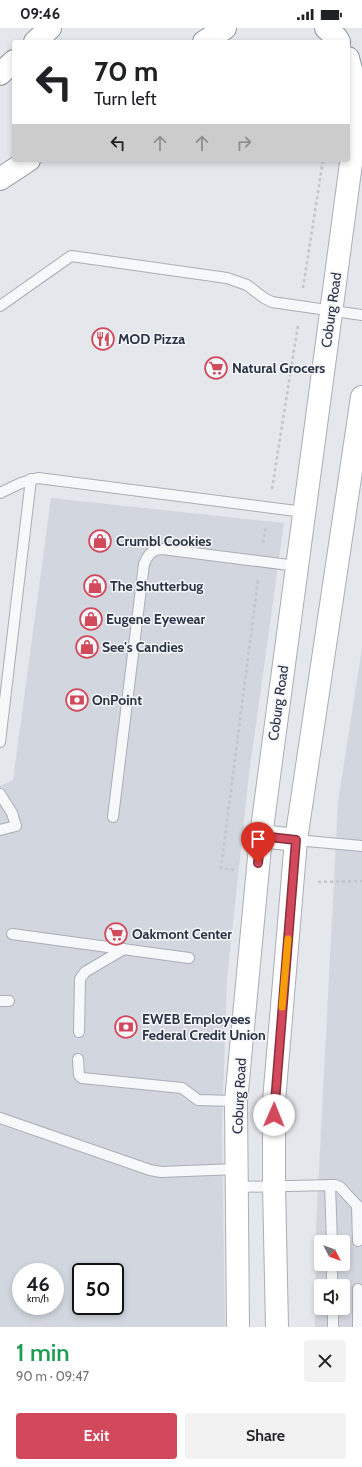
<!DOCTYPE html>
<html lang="en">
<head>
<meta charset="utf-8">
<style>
  :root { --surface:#fff; --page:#f2f2f2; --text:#202124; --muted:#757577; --accent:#d1495b }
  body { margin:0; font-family:Cabin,sans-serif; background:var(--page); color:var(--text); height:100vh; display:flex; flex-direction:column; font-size:15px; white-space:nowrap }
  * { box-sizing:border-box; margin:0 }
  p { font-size:13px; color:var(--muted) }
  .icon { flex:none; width:22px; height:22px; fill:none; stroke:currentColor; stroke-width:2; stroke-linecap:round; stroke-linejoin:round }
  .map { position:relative; height:1299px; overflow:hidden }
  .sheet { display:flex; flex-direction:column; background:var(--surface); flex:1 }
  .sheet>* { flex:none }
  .top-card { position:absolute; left:12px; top:12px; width:338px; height:122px; border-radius:4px; box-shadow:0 2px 6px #0003; background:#fff; color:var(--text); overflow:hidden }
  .needle { width:26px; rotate:132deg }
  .fabs { position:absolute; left:314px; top:1207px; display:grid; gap:8px }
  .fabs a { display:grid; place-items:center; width:36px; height:36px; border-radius:4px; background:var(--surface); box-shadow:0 2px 6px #0003; font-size:20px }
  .speed { position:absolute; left:12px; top:1235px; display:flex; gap:8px; font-size:20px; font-weight:700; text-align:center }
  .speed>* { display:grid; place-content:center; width:52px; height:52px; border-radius:50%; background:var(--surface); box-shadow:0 2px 6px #0003; line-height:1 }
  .speed small { font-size:10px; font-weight:400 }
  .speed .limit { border:2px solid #111; border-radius:6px; background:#fff; color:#111 }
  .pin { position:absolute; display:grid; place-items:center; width:34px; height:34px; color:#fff; margin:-41px -17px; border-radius:50% 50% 50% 0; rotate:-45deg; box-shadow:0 0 4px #0007 }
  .pin .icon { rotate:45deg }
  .me { position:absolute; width:44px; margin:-22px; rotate:1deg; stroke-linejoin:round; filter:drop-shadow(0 0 3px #0008) }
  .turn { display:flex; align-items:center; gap:14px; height:84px; padding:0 16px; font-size:18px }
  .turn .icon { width:52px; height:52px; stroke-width:2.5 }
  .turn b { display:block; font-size:28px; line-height:34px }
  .lanes { display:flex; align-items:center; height:38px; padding:0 16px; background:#0003; justify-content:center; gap:20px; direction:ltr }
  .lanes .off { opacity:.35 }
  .round { display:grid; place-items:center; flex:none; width:42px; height:42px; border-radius:4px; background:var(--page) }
  .head { display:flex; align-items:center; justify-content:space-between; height:68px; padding:0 16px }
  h1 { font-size:24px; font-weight:600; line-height:30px; color:#1e9e55 }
  .action { display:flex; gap:8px; margin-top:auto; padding:8px 16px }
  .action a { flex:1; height:46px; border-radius:4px; background:var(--accent); color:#fff; font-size:16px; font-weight:600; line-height:46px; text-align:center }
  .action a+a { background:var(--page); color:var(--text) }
  .status { display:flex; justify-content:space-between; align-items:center; height:28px; padding:0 20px; background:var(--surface); direction:ltr }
  .status svg { height:11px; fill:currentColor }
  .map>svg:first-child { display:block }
</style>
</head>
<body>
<div class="status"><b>09:46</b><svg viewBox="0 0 49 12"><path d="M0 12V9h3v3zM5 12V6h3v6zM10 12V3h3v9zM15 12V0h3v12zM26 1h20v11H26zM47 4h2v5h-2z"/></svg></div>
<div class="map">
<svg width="362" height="1299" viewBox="0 0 362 1299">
  <rect width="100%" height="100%" fill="#e4e7ec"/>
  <!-- built -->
  <g fill="#d2d6de" fill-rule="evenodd">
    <path d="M51 470 284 495 249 746 227 951 222 1100 225 1299H0V758L13 752ZM21 1244H55V1278H21ZM81 1244H115V1278H81Z"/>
    <path d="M362 620V1299H315L316 1200 338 774ZM321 1214H343V1236H321ZM321 1258H343V1280H321Z"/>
  </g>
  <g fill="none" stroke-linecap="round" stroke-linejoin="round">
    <!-- lane casing -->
    <g stroke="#a9aeb7" stroke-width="12">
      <g id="lane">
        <path d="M0 278 71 228 227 250 247 257 264 270 272 274 362 287"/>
        <path d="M0 465 21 455 38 450 304 484"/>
        <path d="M0 714 31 451"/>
        <path d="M0 766 12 785 16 798 0 802"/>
        <path d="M113 789 144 536C148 527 152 521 162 521L297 538"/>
        <path d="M296 812 362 818"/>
        <path d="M12 906 189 930"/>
        <path d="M0 973H9"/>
        <path d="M79 1004 80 951 85 944 124 921"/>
        <path d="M78 1031 79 1047 82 1050 182 1060 198 1072 236 1073"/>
        <path d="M0 1090 150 1142 161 1144 237 1141"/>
        <path d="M330 1157 332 1214"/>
        <path d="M237 1159 335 1157 340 1159 362 1183"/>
        <path d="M357 1177 358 1213"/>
        <path d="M332 1236V1258"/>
        <path d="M333 1280V1299"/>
        <path d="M358 1299V1261"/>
      </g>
    </g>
    <!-- secondary casing -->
    <g stroke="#a9aeb7" stroke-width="24">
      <g id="secondary">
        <path d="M238 1299 236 1073 261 808 362 53"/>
        <path d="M277 1299 274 1158V1073L296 812 362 369"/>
      </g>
    </g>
    <!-- primary casing -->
    <g stroke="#a3abb8" stroke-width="24">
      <path id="primary" d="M261 808 296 812"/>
    </g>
    <!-- highway casing -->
    <g stroke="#8b94a3" stroke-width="24">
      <g id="highway">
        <path d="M326 0 336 9 339 14"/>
        <path d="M35 14 50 0"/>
        <path d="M204 14 225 0"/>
        <path d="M348 30 359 72"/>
        <path d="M0 46 14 33"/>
        <path d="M0 151 29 132"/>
      </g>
    </g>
    <!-- path -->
    <g stroke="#c2c5cb" stroke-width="2.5" stroke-dasharray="3 3" stroke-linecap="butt">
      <path d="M303 260 323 132"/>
      <path d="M272 461 298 297"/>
      <path d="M263 515 266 498"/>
      <path d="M234 842 221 840 258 552"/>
      <path d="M318 854 362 853"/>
    </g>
    <!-- lane -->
    <use href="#lane" stroke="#f7f8fa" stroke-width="10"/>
    <!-- secondary -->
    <use href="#secondary" stroke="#fff" stroke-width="22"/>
    <!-- primary -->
    <use href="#primary" stroke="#fff" stroke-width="22"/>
    <!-- highway -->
    <use href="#highway" stroke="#fff" stroke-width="22"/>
  </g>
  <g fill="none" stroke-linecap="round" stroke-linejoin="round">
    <!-- route casing -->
    <g stroke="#882f3b" stroke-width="10">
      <path id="route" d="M258 835 261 808 296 812 274 1087"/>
    </g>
    <!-- route -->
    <use href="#route" stroke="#d1495b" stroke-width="7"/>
    <!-- slow -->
    <path stroke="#f59e0b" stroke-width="7" d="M282 979 288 911"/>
  </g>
  <!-- icons -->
  <defs>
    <g id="restaurant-ring" transform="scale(1.15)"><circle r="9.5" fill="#f4f6f9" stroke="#d1495b" stroke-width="1.5"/><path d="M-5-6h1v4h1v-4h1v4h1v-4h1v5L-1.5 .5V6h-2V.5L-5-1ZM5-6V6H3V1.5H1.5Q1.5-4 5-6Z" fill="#d1495b"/></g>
    <g id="supermarket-ring" transform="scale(1.15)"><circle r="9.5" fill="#f4f6f9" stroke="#d1495b" stroke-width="1.5"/><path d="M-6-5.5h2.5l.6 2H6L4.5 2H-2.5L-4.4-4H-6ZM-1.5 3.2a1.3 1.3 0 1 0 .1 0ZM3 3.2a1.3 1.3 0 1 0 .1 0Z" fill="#d1495b"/></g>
    <g id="shop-ring" transform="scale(1.15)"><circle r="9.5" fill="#f4f6f9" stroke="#d1495b" stroke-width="1.5"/><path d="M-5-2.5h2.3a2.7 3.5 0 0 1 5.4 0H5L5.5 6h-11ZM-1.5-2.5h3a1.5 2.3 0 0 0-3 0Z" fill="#d1495b"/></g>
    <g id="bank-ring" transform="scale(1.15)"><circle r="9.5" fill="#f4f6f9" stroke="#d1495b" stroke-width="1.5"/><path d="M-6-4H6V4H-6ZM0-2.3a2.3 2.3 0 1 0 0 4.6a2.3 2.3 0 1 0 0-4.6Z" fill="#d1495b"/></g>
  </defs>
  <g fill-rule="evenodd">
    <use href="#restaurant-ring" x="103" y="311"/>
    <use href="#supermarket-ring" x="216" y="340"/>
    <use href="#shop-ring" x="100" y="513"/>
    <use href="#shop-ring" x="95" y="558"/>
    <use href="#shop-ring" x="91" y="591"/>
    <use href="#shop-ring" x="87" y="619"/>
    <use href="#bank-ring" x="77" y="672"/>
    <use href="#supermarket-ring" x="116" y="906"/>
    <use href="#bank-ring" x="126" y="999"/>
  </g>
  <g text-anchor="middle" stroke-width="3" stroke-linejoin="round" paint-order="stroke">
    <!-- street labels -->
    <g font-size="14" fill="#2b3445" stroke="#f4f6f9">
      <text transform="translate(331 282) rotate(-82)" y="5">Coburg Road</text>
      <text transform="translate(278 675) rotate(-82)" y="5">Coburg Road</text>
      <text transform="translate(239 1068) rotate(-87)" y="5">Coburg Road</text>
    </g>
    <!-- poi labels -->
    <g font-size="14" font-weight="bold" fill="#2b3445" stroke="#f4f6f9" text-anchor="start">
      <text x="118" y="316">MOD Pizza</text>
      <text x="232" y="345">Natural Grocers</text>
      <text x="116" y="518">Crumbl Cookies</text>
      <text x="110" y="563">The Shutterbug</text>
      <text x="106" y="596">Eugene Eyewear</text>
      <text x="102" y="624">See's Candies</text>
      <text x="92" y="677">OnPoint</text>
      <text x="132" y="911">Oakmont Center</text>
      <text x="142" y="996">EWEB Employees<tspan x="142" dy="16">Federal Credit Union</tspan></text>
    </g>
  </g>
</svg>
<div class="fabs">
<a><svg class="needle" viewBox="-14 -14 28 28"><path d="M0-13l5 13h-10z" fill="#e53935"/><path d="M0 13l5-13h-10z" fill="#757577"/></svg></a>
<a><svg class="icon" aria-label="sound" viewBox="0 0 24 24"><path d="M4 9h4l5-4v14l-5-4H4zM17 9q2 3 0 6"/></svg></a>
</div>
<div class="speed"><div>46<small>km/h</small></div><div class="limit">50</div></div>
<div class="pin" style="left:258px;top:835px;background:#d93025"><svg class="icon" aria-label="arrive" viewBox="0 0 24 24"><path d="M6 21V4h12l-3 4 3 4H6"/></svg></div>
<svg class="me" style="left:274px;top:1087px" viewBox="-20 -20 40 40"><circle r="19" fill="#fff"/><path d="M0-13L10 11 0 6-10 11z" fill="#d1495b"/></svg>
<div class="top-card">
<div class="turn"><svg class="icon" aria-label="left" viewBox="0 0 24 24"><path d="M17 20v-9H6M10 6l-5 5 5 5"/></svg><div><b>70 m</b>Turn left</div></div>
<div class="lanes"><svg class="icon" aria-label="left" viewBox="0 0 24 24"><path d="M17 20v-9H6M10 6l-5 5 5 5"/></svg><svg class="icon off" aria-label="ahead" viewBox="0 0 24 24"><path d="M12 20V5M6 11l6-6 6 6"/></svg><svg class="icon off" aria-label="ahead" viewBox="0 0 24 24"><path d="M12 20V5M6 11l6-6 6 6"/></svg><svg class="icon off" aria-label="right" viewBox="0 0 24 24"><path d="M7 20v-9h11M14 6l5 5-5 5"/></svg></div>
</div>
</div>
<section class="sheet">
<div class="head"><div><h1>1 min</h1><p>90 m · 09:47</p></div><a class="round"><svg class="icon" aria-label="close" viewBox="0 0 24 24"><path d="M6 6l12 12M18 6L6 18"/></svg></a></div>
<div class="action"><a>Exit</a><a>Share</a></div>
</section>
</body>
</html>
